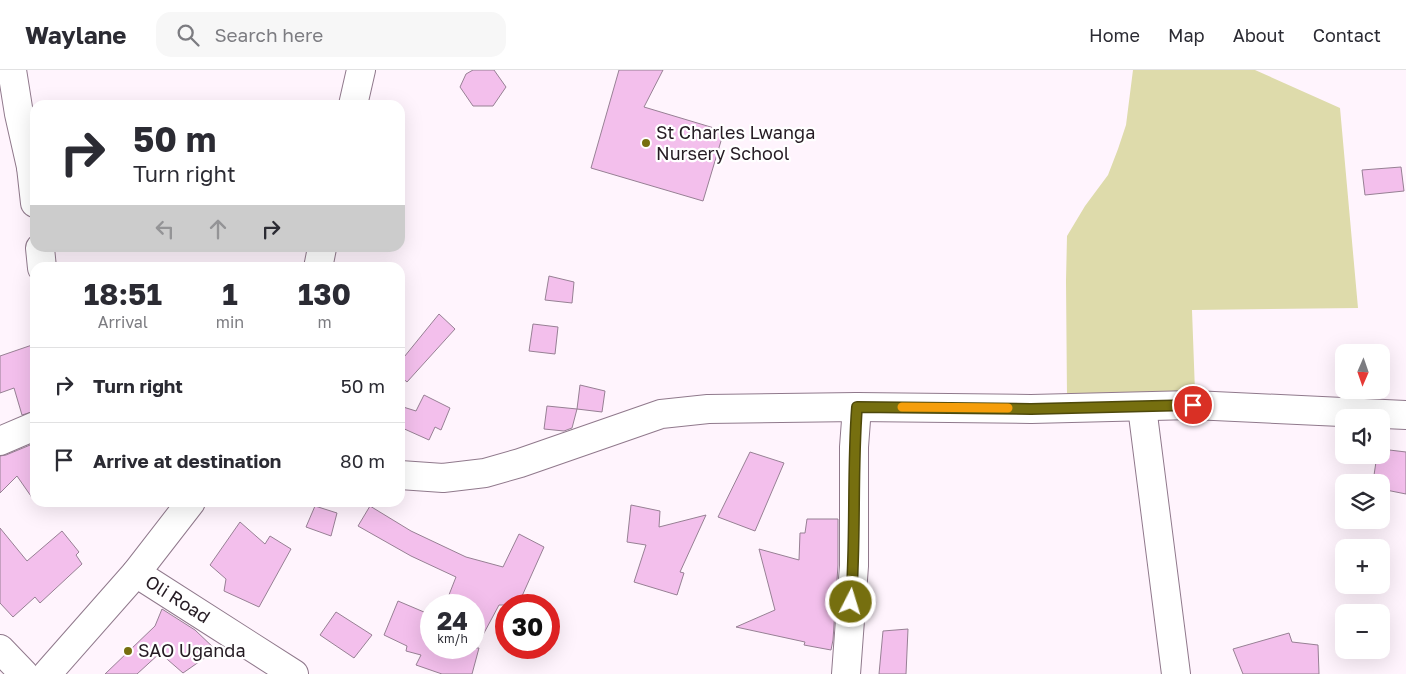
<!DOCTYPE html>
<html lang="en">
<head>
<meta charset="utf-8">
<style>
  :root { --surface:#fff; --page:#f7f7f7; --text:#2b2b33; --muted:#7c7c81; --line:#e1e1e2 }
  body { margin:0; font-family:"Golos Text",sans-serif; background:var(--page); color:var(--text); height:100vh; display:flex; flex-direction:column; font-size:19px; white-space:nowrap }
  * { box-sizing:border-box; margin:0 }
  p { font-size:16px; color:var(--muted) }
  .icon { flex:none; width:28px; height:28px; fill:none; stroke:currentColor; stroke-width:2; stroke-linecap:round; stroke-linejoin:round }
  .map { position:relative; flex:1; overflow:hidden }
  .drawer { position:absolute; left:30px; top:192px; width:375px; height:245px; display:flex; flex-direction:column; background:var(--surface); border-radius:15px; box-shadow:0 5px 20px #0002 }
  .drawer>* { flex:none }
  .hud { position:absolute; left:30px; top:30px; width:375px; height:152px; border-radius:15px; box-shadow:0 5px 20px #0002; background:#fff; color:var(--text); overflow:hidden }
  .needle { width:32px; rotate:182deg }
  .tools { position:absolute; left:1335px; top:274px; display:grid; gap:10px }
  .tools a { display:grid; place-items:center; width:55px; height:55px; border-radius:10px; background:var(--surface); box-shadow:0 5px 20px #0002; font-size:25px }
  .speed { position:absolute; left:420px; top:524px; display:flex; gap:10px; font-size:25px; font-weight:700; text-align:center }
  .speed>* { display:grid; place-content:center; width:65px; height:65px; border-radius:50%; background:var(--surface); box-shadow:0 5px 20px #0002; line-height:1 }
  .speed small { font-size:12px; font-weight:400 }
  .speed .limit { border:8px solid #d22; background:#fff; color:#111 }
  .pin { position:absolute; display:grid; place-items:center; width:42px; height:42px; color:#fff; margin:-21px; border:2px solid #fff; border-radius:50%; box-shadow:0 1px 5px #0007 }
  .me { position:absolute; width:55px; margin:-28px; rotate:5deg; stroke-linejoin:round; filter:drop-shadow(0 0 4px #0008) }
  .turn { display:flex; align-items:center; gap:18px; height:105px; padding:0 20px; font-size:22px }
  .turn .icon { width:65px; height:65px; stroke-width:2.5 }
  .turn b { display:block; font-size:35px; line-height:42px }
  .lanes { display:flex; align-items:center; height:48px; padding:0 20px; background:#0003; justify-content:center; gap:25px; direction:ltr }
  .lanes .off { opacity:.35 }
  .eta { display:flex; justify-content:space-evenly; align-items:center; height:85px; text-align:center }
  .eta b { font-size:30px; font-weight:700; line-height:35px }
  ul { padding:0; list-style:none }
  li { display:flex; align-items:center; gap:15px; height:75px; padding:0 20px; border-top:1px solid var(--line) }
  li div { flex:1 }
  li b { display:block; font-size:19px }
  li em { font-style:normal }
  header { display:flex; align-items:center; gap:30px; box-sizing:border-box; height:70px; padding:0 25px; background:var(--surface); border-bottom:1px solid var(--line) }
  header strong { font-size:24px }
  nav { display:flex; gap:28px; margin-inline-start:auto; font-size:18px }
  .search { width:350px; height:45px; background:var(--page); display:flex; align-items:center; gap:12px; box-sizing:border-box; padding:0 18px; border-radius:15px; color:var(--muted); font-size:19px }
  .map>svg:first-child { display:block }
</style>
</head>
<body>
<header>
<strong>Waylane</strong>
<div class="search"><svg class="icon" aria-label="search" viewBox="0 0 24 24"><circle cx="10" cy="10" r="6"/><path d="M15 15l6 6"/></svg>Search here</div>
<nav><a>Home</a><a>Map</a><a>About</a><a>Contact</a></nav>
</header>
<div class="map">
<svg width="1406" height="604" viewBox="0 0 1406 604">
  <rect width="100%" height="100%" fill="#fff4fd"/>
  <!-- green -->
  <path fill="#dedbab" d="M1133 0H1255L1340 38 1358 238 1192 240 1195 322 1067 327 1066 211 1067 166 1085 136 1108 105 1118 79 1126 55Z"/>
  <!-- building -->
  <g fill="#f3bfec" stroke="#978094">
    <path d="M473 0H494L506 17 493 36H473L460 17 466 4Z"/>
    <path d="M619 0H663L644 37 724 61 703 131 591 98Z"/>
    <path d="M1401 97 1404 121 1365 125 1362 100Z"/>
    <path d="M549 206 574 212 572 233 545 230Z"/>
    <path d="M439 244 455 259 407 312 400 306V292Z"/>
    <path d="M533 254 558 257 555 284 529 281Z"/>
    <path d="M35 274V341L22 345 14 318 0 323V286Z"/>
    <path d="M580 315 605 321 602 342 577 339Z"/>
    <path d="M424 325 450 338 441 360 435 357 429 370 400 357V336L416 341Z"/>
    <path d="M547 336 577 339 572 358 564 361 544 359Z"/>
    <path d="M35 373V432L17 406 0 423V386L6 385Z"/>
    <path d="M1381 379 1406 382V424L1381 419V412H1373L1377 385H1381Z"/>
    <path d="M750 382 784 393 755 461 718 447Z"/>
    <path d="M631 435 660 441 659 457 706 445 680 502 684 503 677 525 634 512 646 475 627 472Z"/>
    <path d="M315 436 337 443 331 466 306 457Z"/>
    <path d="M370 436 411 461 466 487 503 497 519 464 544 477 518 535H499L476 578H479L472 604H442L416 595 421 585 406 581 407 576 384 565 398 531 431 545V578H474V535H445L456 507 411 486 358 456Z"/>
    <path d="M807 449H838V495L833 570 831 580 804 575 805 572 736 557 775 540 759 479 799 490 800 463H805Z"/>
    <path d="M240 452 265 474 270 466 291 479 259 537 224 521 226 509 210 495Z"/>
    <path d="M0 458 27 491 62 461 79 482 76 485 82 494 40 533 35 527 13 547 0 533Z"/>
    <path d="M162 539 195 560 216 580 183 603 160 583 137 604H105L155 556Z"/>
    <path d="M336 542 372 565 354 588 320 565Z"/>
    <path d="M908 559 906 604H879L883 561Z"/>
    <path d="M1289 563 1292 572 1318 575 1319 604H1243L1233 579Z"/>
  </g>
  <g fill="none" stroke-linecap="round" stroke-linejoin="round">
    <!-- minor casing -->
    <g stroke="#90798c" stroke-width="30">
      <g id="minor">
        <path d="M12 0 19 44 31 97"/>
        <path d="M353 35 361 0"/>
        <path d="M35 97H31L35 133"/>
        <path d="M40 178 42 198"/>
        <path d="M318 198 322 178"/>
        <path d="M857 337 1031 339 1193 335 1406 345"/>
        <path d="M1142 337 1176 604"/>
        <path d="M0 371 35 356"/>
        <path d="M400 405 443 408 485 403 520 393 661 344 708 339 857 337 854 377V496L846 604"/>
        <path id="s1" d="M191 432 136 503 294 604"/>
        <path d="M0 579 24 604"/>
        <path d="M47 604 136 503"/>
      </g>
    </g>
    <!-- minor -->
    <use href="#minor" stroke="#fff" stroke-width="28"/>
  </g>
  <g fill="none" stroke-linecap="round" stroke-linejoin="round">
    <!-- route casing -->
    <g stroke="#4d480a" stroke-width="12">
      <path id="route" d="M851 532C856 467 852 402 857 337L1031 339 1193 335"/>
    </g>
    <!-- route -->
    <use href="#route" stroke="#766f0f" stroke-width="9"/>
    <!-- slow -->
    <path stroke="#f59e0b" stroke-width="9" d="M902 337 1008 338"/>
  </g>
  <!-- markers -->
  <g fill="#766f0f" stroke="#fff" stroke-width="2">
    <circle cx="646" cy="73" r="5"/>
    <circle cx="128" cy="581" r="5"/>
  </g>
  <g text-anchor="middle" stroke-width="4.5" stroke-linejoin="round" paint-order="stroke">
    <!-- poi labels -->
    <g font-size="18" fill="#251b23" stroke="#fff" text-anchor="start">
      <text x="656" y="69">St Charles Lwanga<tspan x="656" dy="21">Nursery School</tspan></text>
      <text x="138" y="587">SAO Uganda</text>
    </g>
    <!-- street labels -->
    <g font-size="18" fill="#251b23" stroke="#fff">
      <text dy="6" stroke="none"><textPath href="#s1" startOffset="139">Oli Road</textPath></text>
    </g>
  </g>
</svg>
<div class="tools">
<a><svg class="needle" viewBox="-14 -14 28 28"><path d="M0-13l5 13h-10z" fill="#e53935"/><path d="M0 13l5-13h-10z" fill="#7c7c81"/></svg></a>
<a><svg class="icon" aria-label="sound" viewBox="0 0 24 24"><path d="M4 9h4l5-4v14l-5-4H4zM17 9q2 3 0 6"/></svg></a>
<a><svg class="icon" aria-label="layers" viewBox="0 0 24 24"><path d="M12 4l9 5-9 5-9-5zM3 14l9 5 9-5"/></svg></a>
<a>+</a>
<a>−</a>
</div>
<div class="speed"><div>24<small>km/h</small></div><div class="limit">30</div></div>
<div class="pin" style="left:1193px;top:335px;background:#d93025"><svg class="icon" aria-label="arrive" viewBox="0 0 24 24"><path d="M6 21V4h12l-3 4 3 4H6"/></svg></div>
<svg class="me" style="left:851px;top:532px" viewBox="-20 -20 40 40"><circle r="17" fill="#766f0f" stroke="#fff" stroke-width="3"/><path d="M0-11L8 9 0 5-8 9z" fill="#fff"/></svg>
<div class="hud">
<div class="turn"><svg class="icon" aria-label="right" viewBox="0 0 24 24"><path d="M7 20v-9h11M14 6l5 5-5 5"/></svg><div><b>50 m</b>Turn right</div></div>
<div class="lanes"><svg class="icon off" aria-label="left" viewBox="0 0 24 24"><path d="M17 20v-9H6M10 6l-5 5 5 5"/></svg><svg class="icon off" aria-label="ahead" viewBox="0 0 24 24"><path d="M12 20V5M6 11l6-6 6 6"/></svg><svg class="icon" aria-label="right" viewBox="0 0 24 24"><path d="M7 20v-9h11M14 6l5 5-5 5"/></svg></div>
</div>
<section class="drawer">
<div class="eta">
<div><b>18:51</b><p>Arrival</p></div>
<div><b>1</b><p>min</p></div>
<div><b>130</b><p>m</p></div>
</div>
<ul>
<li><svg class="icon" aria-label="right" viewBox="0 0 24 24"><path d="M7 20v-9h11M14 6l5 5-5 5"/></svg><div><b>Turn right</b></div><em>50 m</em></li>
<li><svg class="icon" aria-label="arrive" viewBox="0 0 24 24"><path d="M6 21V4h12l-3 4 3 4H6"/></svg><div><b>Arrive at destination</b></div><em>80 m</em></li>
</ul>
</section>
</div>
</body>
</html>
